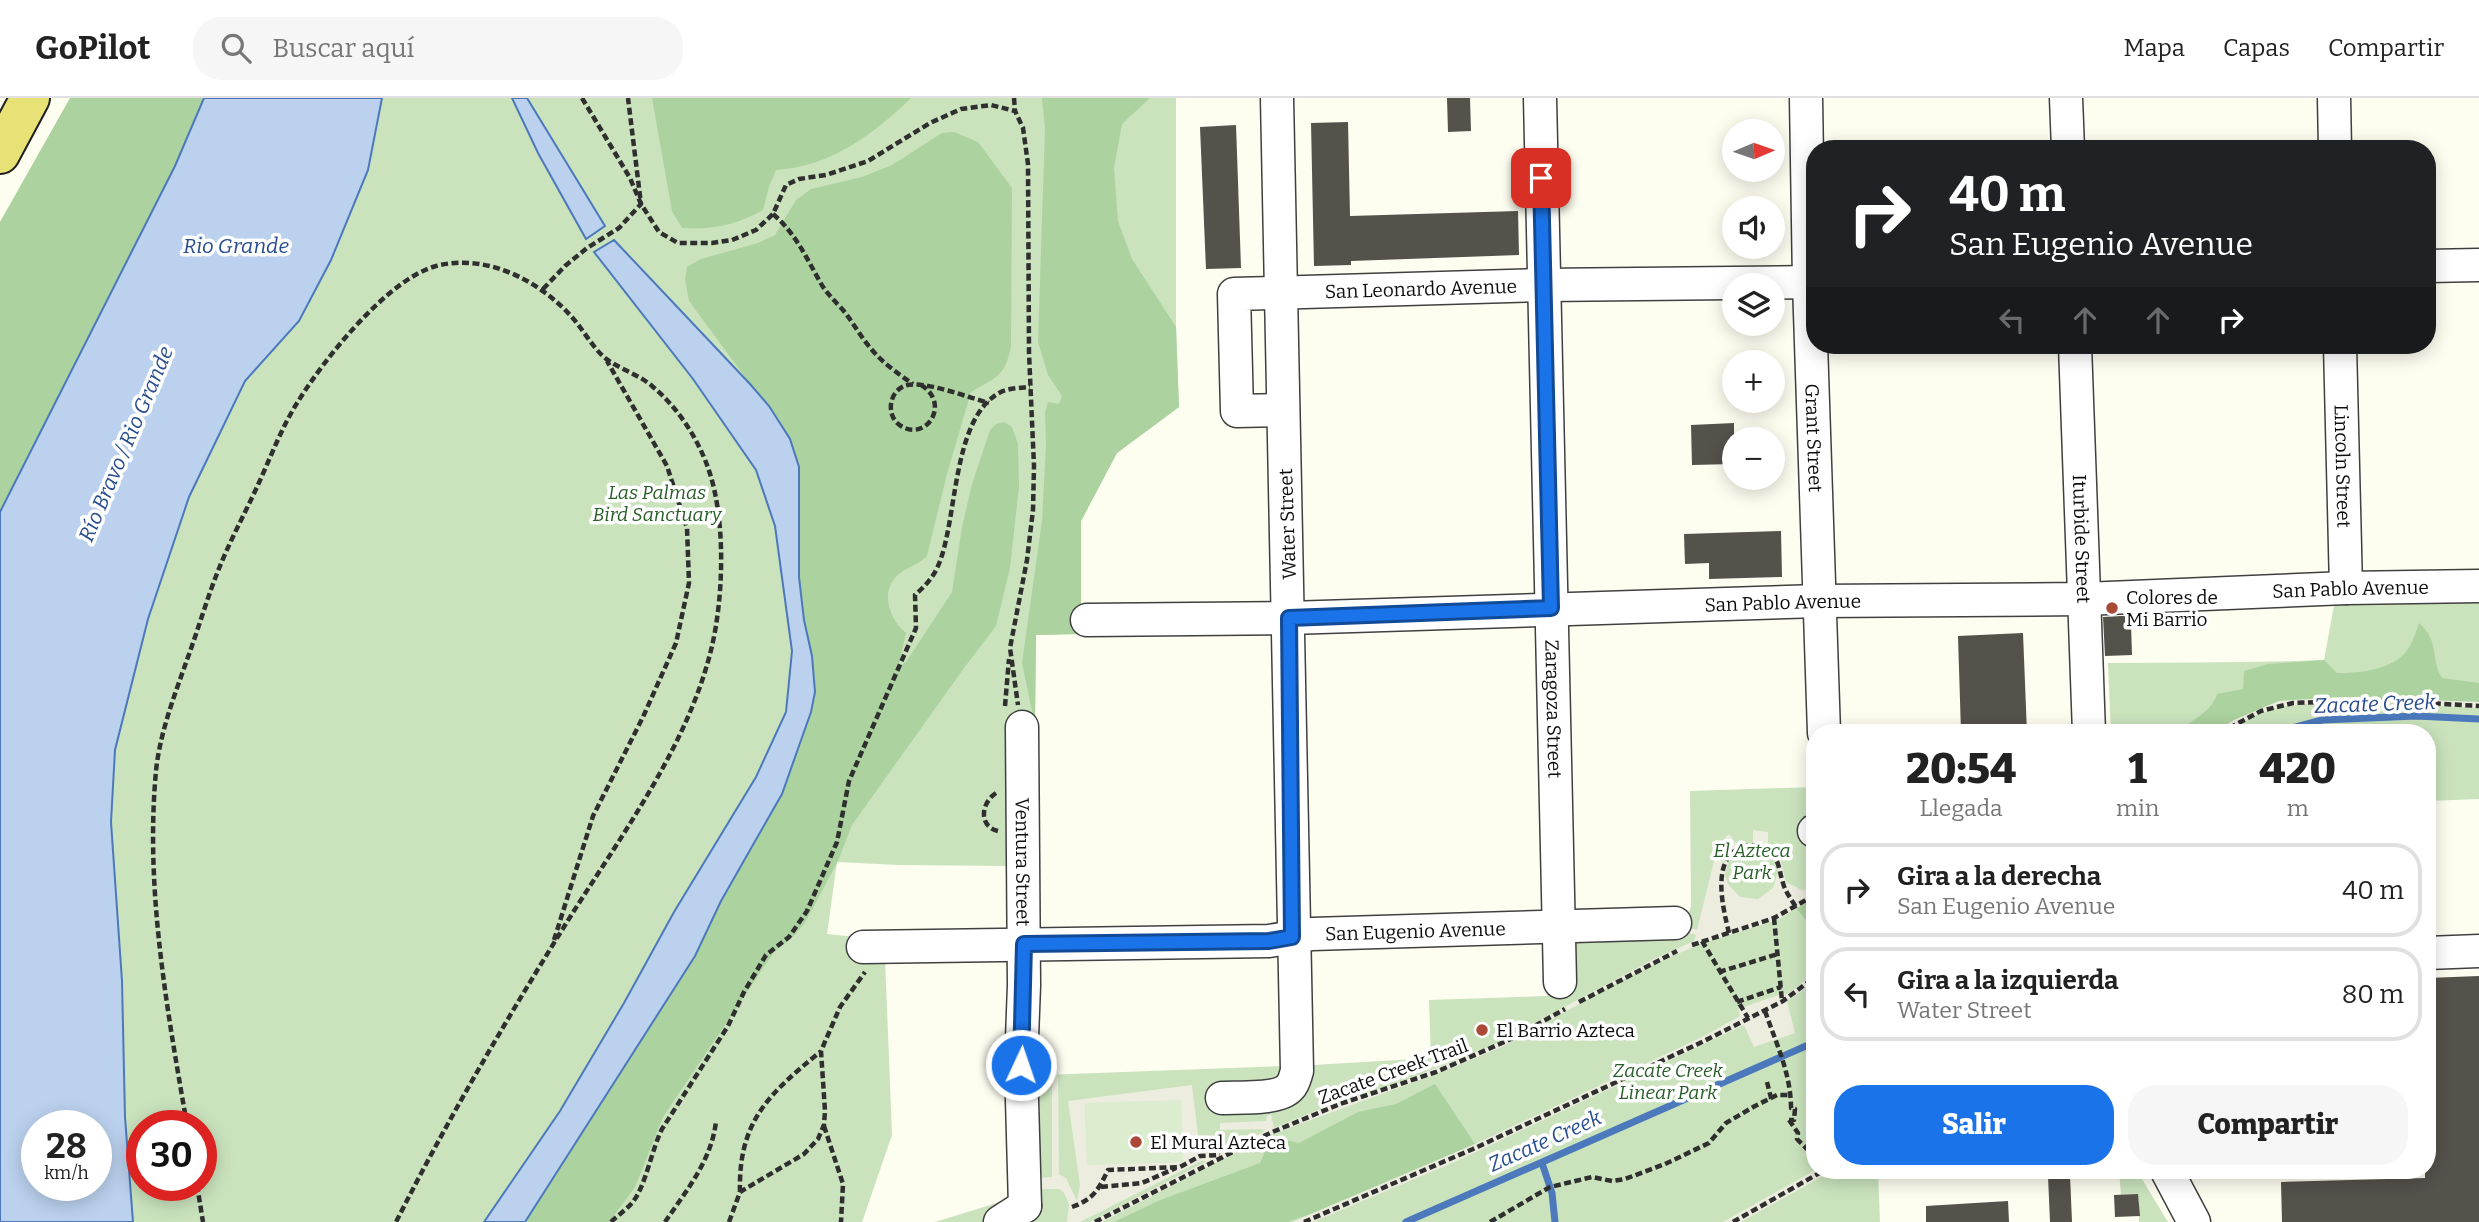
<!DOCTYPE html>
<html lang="es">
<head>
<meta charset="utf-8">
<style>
  :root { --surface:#fff; --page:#f6f6f6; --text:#222; --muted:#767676; --line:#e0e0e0; --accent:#1a73e8 }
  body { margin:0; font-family:Bitter,serif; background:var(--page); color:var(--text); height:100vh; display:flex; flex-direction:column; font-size:26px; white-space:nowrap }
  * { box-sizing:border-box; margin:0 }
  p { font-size:23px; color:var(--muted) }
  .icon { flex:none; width:38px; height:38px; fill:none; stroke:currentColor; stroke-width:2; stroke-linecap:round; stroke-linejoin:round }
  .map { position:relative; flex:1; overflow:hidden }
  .drawer { position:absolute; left:1806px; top:626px; width:630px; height:455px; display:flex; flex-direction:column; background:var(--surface); border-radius:28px; box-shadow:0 4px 18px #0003 }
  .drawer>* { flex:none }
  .top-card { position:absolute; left:1806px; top:42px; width:630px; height:214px; border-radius:28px; box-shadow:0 4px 18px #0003; background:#202124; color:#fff; overflow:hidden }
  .needle { width:46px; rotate:88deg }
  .fabs { position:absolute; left:1722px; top:21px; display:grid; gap:14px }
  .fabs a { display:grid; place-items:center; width:63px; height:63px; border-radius:50%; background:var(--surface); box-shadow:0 4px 18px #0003; font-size:35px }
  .speed { position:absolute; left:21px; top:1012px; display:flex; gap:14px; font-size:35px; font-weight:700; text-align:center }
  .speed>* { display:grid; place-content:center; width:91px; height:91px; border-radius:50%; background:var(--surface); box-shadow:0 4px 18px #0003; line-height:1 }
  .speed small { font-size:18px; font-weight:400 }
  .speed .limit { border:10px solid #d22; background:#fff; color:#111 }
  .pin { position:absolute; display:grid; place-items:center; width:60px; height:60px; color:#fff; margin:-30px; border-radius:14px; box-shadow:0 4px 10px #0006 }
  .me { position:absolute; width:77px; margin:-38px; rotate:3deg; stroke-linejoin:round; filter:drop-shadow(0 0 5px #0008) }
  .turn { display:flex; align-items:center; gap:24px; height:147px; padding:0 28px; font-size:32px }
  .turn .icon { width:91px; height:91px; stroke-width:2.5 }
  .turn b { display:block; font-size:49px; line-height:60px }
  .lanes { display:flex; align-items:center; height:66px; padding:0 28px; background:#0003; justify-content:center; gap:35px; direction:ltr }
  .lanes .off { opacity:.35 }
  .eta { display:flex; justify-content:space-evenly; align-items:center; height:119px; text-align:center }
  .eta b { font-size:42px; font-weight:800; line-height:49px }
  .cta { display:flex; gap:14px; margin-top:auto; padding:14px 28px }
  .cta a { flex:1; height:80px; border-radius:28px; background:var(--accent); color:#fff; font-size:28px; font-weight:800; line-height:80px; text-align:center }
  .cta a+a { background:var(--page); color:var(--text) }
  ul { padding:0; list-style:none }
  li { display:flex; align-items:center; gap:21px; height:94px; margin:0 14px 10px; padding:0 14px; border:4px solid var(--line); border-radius:28px }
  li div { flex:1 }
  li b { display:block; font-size:26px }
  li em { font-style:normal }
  header { display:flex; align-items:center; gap:42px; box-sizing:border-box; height:98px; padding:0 35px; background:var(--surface); border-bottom:2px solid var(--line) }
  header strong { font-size:33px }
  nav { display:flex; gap:38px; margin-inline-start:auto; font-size:24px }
  .search { width:490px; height:63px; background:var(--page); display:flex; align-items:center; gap:18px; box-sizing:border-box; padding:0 24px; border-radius:28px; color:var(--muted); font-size:26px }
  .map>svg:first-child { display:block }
</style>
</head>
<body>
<header>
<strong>GoPilot</strong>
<div class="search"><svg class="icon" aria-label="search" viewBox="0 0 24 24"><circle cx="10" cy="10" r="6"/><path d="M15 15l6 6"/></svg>Buscar aquí</div>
<nav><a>Mapa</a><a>Capas</a><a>Compartir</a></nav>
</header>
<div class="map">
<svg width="2479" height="1124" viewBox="0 0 2479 1124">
  <rect width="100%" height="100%" fill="#fdfdf0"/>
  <!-- green -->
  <g fill="#cae3bd" fill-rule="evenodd">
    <path d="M382 0H1176V229L1179 309 1117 355 1081 423V536L1036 537 1035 627 1011 768 898 767 837 764 827 836 856 839 885 860 892 1037 862 1124H133L125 1019 122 883 111 724 115 652 148 521 189 399 245 283 299 223 331 162 368 72ZM142 1027H201V1087H142Z"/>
    <path d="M2479 499V701L2427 703V635H2111L2108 565C2180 564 2252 565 2324 562L2335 502Z"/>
    <path d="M1815 689V1073H1878L1880 1124H935L1013 1100V978L1314 967 1431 960 1429 902 1547 898V885L1567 838 1680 832 1691 809 1690 693Z"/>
    <path d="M2119 1073H2137L2168 1124H2139L2138 1096 2121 1097Z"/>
  </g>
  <!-- forest -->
  <g fill="#acd29f">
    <path d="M70 0H204L175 68 0 414V124Z"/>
    <path d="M652 0H911C874 36 830 69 776 72L769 89 763 112C737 127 712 132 682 130L672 113Z"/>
    <path d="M1042 0H1150L1122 26 1114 70 1118 123 1132 161 1176 229 1179 309 1117 355 1081 423V536L1036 537 1035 627 1022 565 1042 423 1046 347 1045 315 1048 304 1059 306 1062 298 1048 277 1038 244 1045 31Z"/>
    <path d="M954 34 978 44 1012 90 1011 249C1004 280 996 279 971 294L947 376 927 458C918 467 908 469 899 476 879 493 889 521 906 535L898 569 906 564 952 494 962 429 972 386 990 332 996 326 1004 324 1012 329 1018 346 1019 388 1010 470 996 528 964 570 852 727 838 763 806 823 793 839 774 854 663 1019 635 1089 609 1124H525L695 858 721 803 782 696 802 643 815 594 812 558 804 522 799 479V369L790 340 689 203 685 181 687 169 701 161 758 145 775 137 796 102 811 91 862 79 892 67 942 35Z"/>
    <path d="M2419 525C2440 543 2430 560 2442 580L2479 585V604L2343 599 2279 603 2234 622 2214 635H2178C2191 621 2211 615 2217 596L2243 591 2244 573 2268 566 2324 562 2337 575C2358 575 2383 573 2401 559 2411 551 2415 536 2419 525Z"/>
    <path d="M1815 799V833L1797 811Z"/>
    <path d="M1435 986 1475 1046 1330 1109 1288 1124H1114L1158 1103 1260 1065 1269 1045 1281 1041 1299 1045 1358 1014 1396 1006Z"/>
  </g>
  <!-- pitch -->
  <path fill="#dcecce" d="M1181 1001 1184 1064 1087 1067 1085 1005Z"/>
  <!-- plaza -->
  <g fill="#ececdf" fill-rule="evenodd">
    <path d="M2343 599 2479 604V610L2369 604 2305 606 2279 609 2255 618 2224 635H2214L2234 622 2279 603Z"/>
    <path d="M1753 732 1768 734V749L1781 763 1786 784 1804 793 1811 782 1815 784V799L1777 822 1701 846 1670 859 1624 881 1504 948 1447 972 1270 1037 1102 1124H1090L1207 1063H1201L1080 1124H1067L1069 1106 1064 1095 1060 1091H1042L1036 1088 1035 1080 1052 1079V976H1058L1059 1076 1066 1080 1077 1103 1080 1087 1068 1003 1192 987 1200 1054 1228 1052 1265 1033 1262 1031 1220 1032V1025L1266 1023 1267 1018 1271 1016 1274 1030 1337 1004 1404 983 1497 945 1654 861 1694 843 1696 837 1680 832 1682 828 1697 832 1715 759 1724 765 1728 756 1719 746 1729 736 1738 748 1753 745ZM1750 749 1765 753 1776 765 1778 773 1773 790 1758 801 1740 799 1728 786 1725 777 1729 761 1735 755ZM1181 1002 1183 1064 1087 1067 1085 1005Z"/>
    <path d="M1815 875V884L1787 903 1795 935 1754 949 1744 927 1457 1063 1313 1124H1292L1475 1046 1702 939 1740 918 1738 911 1784 895 1786 897Z"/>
    <path d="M1815 1072 1832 1073 1741 1124H1723Z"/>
  </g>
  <!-- water -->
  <g fill="#bbd1ee" stroke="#4b79bc" stroke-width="2" fill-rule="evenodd">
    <path d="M204 0H382L368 72 331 162 299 223 245 283 189 399 148 521 115 652 111 724 122 883 125 1019 133 1124H0V414L175 68ZM37 1027H96V1087H37Z"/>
    <path d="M512 0H527L605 128 586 141 538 55Z"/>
    <path d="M614 142 750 286 769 308 790 341 799 369V479L804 522 812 558 815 594 811 614 782 696 721 803 695 858 525 1124H484L560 1013 624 905 674 814 756 679 786 614 792 553 775 428 756 372 693 281 594 154Z"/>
  </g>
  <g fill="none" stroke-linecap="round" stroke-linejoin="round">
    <!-- stream -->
    <g stroke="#4b79bc" stroke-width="7">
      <path d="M2274 635 2322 622 2416 618 2479 621"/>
      <path d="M1542 1065 1552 1095 1555 1124"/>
      <path d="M1406 1124 1815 944"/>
    </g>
  </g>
  <!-- building -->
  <g fill="#55514b">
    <path d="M1447 0H1470L1471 33 1448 34Z"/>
    <path d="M1348 24 1350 118 1518 113 1519 157 1351 163V167L1314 168 1311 25Z"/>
    <path d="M1236 27 1241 170 1206 171 1200 29Z"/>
    <path d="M1734 325V366L1692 367 1691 327Z"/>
    <path d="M1781 433 1782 479 1709 481V465L1685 466 1684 436Z"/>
    <path d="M2140 517V526H2131L2132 557 2105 558 2103 519Z"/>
    <path d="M2023 535 2027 635H1961L1958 538Z"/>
    <path d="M2479 878V1124H2282L2281 1084 2425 1080V1073H2427V880Z"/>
    <path d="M2070 1077 2072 1124H2050L2048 1078Z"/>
    <path d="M2138 1096 2140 1118 2115 1119 2114 1097Z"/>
    <path d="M2008 1103 2009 1124H1926V1108Z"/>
  </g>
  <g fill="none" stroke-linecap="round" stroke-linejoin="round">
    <!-- minor casing -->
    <g stroke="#404040" stroke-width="35">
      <g id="minor">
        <path id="s1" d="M1540 0 1560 884"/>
        <path id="s2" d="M1806 0 1809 185 1824 635"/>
        <path d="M2066 0 2068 51"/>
        <path d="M2334 0 2335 51"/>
        <path d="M2427 168 2479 167"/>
        <path id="s3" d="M2075 247 2089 635"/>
        <path id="s4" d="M2340 247 2346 490"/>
        <path id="s5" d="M1283 312 1237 313 1234 196 1543 187 1815 184"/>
        <path id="s6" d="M1087 522 1289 520 1819 503 2084 501 2346 490 2479 488"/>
        <path id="s7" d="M1022 629 1024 887 1021 967 1025 1108"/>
        <path d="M1814 733H1815"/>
        <path id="s8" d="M863 849 1269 843 1312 836 1675 825"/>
        <path d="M2427 855 2479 853"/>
        <path d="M1222 1000C1239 999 1279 1002 1290 989 1294 985 1295 979 1297 973L1277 0"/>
        <path d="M2167 1073 2194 1124"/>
        <path d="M1000 1124 1025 1108"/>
      </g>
    </g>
    <!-- major casing -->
    <g stroke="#1e1e1e" stroke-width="42">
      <path id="major" d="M0 56 30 0"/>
    </g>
    <!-- path -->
    <g stroke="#2f2f2f" stroke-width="4.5" stroke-dasharray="7 3.5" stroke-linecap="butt">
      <path d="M582 0 630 80 641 106 659 134 678 145H712L732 142 756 132 773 116 786 87 799 81 826 77 868 63 930 25 961 11 991 7 1015 13 1023 30 1028 66 1029 255 1034 368 1033 412 1027 462 1010 550 1018 607"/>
      <path d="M1014 0 1015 13"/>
      <path d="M773 116C795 135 805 157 819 182 825 194 834 202 843 212 852 223 859 236 868 247 880 263 897 275 913 286"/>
      <path d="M543 191 565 168 587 150 619 130 641 106 628 0"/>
      <path d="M921 287C951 305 927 344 901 328 886 319 888 295 904 288 921 281 970 300 989 305"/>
      <path d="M1005 608 1009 561"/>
      <path d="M2220 635 2261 613 2293 605 2376 602 2479 608"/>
      <path d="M996 695C981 705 978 728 998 733"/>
      <path d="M1774 820 1782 903"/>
      <path d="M1729 835C1723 810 1709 756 1746 748 1754 746 1765 748 1771 755 1780 763 1779 774 1783 785 1785 793 1791 801 1796 809"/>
      <path d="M554 842 593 718 643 619 676 545 689 485 687 430 667 368 607 263"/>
      <path d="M1702 843 1748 920"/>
      <path d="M1692 847 1774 820 1815 797"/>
      <path d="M1719 874 1778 856"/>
      <path d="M1579 904 1677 853"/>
      <path d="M1737 904 1781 889"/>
      <path d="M1765 913C1776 945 1791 976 1791 1010L1795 1011 1794 1022H1789"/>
      <path d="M1767 984 1772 1004"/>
      <path d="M1789 1022 1798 1035 1797 1041 1815 1059"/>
      <path d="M187 1027C167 911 145 791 156 673 160 634 175 596 188 559 199 529 208 497 220 468 231 441 245 415 257 389 270 361 282 328 299 302 325 260 388 181 436 168 486 155 538 182 571 218 583 231 592 249 605 260 619 271 638 276 652 288 676 308 696 337 707 367 726 417 724 496 712 548 689 647 620 739 567 824 506 922 448 1021 396 1124"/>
      <path d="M824 1028 843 1086 841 1124"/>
      <path d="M197 1087 203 1124"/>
      <path d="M1101 1089 1142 1085 1176 1070"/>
      <path d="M740 1094C738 1023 770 995 820 954"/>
      <path d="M1072 1109C1094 1101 1098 1092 1108 1072L1180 1069 1200 1058 1220 1057"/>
      <path d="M611 1124C618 1117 626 1112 632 1105 646 1088 651 1053 662 1031L728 928 744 894 766 857 789 839 807 813 837 744 849 683 916 530 915 497C924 489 933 480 938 468 958 423 951 322 999 295 1008 290 1020 290 1030 289"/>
      <path d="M665 1124C686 1093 712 1062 716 1023"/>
      <path d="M729 1124 740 1094 804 1056 818 1041 824 1027 825 1013 821 953 840 909 865 874"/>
      <path d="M1095 1124 1270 1035 1340 1006 1436 974 1511 941 1565 911"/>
      <path d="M1304 1124 1473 1051 1702 944 1783 903 1815 879"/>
      <path d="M1490 1124 1550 1089 1592 1079 1612 1083 1625 1081 1665 1066 1709 1045 1726 1025 1755 1008 1777 997H1791"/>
      <path d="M1733 1124 1823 1073"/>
    </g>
    <!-- minor -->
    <use href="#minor" stroke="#fff" stroke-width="32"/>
    <!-- major -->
    <use href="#major" stroke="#e7e176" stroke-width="38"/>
  </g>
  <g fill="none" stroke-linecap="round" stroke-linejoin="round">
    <!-- route casing -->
    <g stroke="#114b97" stroke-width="18">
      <path id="route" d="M1021 967 1024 846 1269 843 1292 839 1289 520 1551 510 1541 80"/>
    </g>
    <!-- route -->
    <use href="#route" stroke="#1a73e8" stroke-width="12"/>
  </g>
  <!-- markers -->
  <g fill="#ab4937" stroke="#fff" stroke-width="2.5">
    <circle cx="2112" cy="510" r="7"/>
    <circle cx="1482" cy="932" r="7"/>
    <circle cx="1136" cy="1044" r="7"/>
  </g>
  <g text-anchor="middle" stroke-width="7" stroke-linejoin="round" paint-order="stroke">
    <!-- street labels -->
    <g font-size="19" fill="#0d0d0d" stroke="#fff">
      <text dy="7" stroke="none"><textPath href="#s5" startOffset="350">San Leonardo Avenue</textPath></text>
      <text dy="7" stroke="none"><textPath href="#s2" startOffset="340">Grant Street</textPath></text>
      <text dy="7" stroke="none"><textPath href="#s4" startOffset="121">Lincoln Street</textPath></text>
      <text transform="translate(1287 426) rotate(-92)" y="7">Water Street</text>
      <text dy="7" stroke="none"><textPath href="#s3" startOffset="194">Iturbide Street</textPath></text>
      <text dy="7" stroke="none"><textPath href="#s6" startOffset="1264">San Pablo Avenue</textPath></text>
      <text dy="7" stroke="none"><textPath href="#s6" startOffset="696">San Pablo Avenue</textPath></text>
      <text dy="7" stroke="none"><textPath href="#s1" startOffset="611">Zaragoza Street</textPath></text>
      <text dy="7" stroke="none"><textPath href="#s7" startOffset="135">Ventura Street</textPath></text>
      <text dy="7" stroke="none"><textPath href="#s8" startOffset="553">San Eugenio Avenue</textPath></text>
      <text transform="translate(1393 973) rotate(-20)" y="7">Zacate Creek Trail</text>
    </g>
    <!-- park labels -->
    <g font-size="19" font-style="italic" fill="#275d26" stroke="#fff">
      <text x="657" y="401">Las Palmas<tspan x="657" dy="22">Bird Sanctuary</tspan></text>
      <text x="1752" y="759">El Azteca<tspan x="1752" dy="22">Park</tspan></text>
      <text x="1668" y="979">Zacate Creek<tspan x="1668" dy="22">Linear Park</tspan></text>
    </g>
    <!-- poi labels -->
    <g font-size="19" fill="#0d0d0d" stroke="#fff" text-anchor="start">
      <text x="2126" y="506">Colores de<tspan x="2126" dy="22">Mi Barrio</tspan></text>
      <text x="1496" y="939">El Barrio Azteca</text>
      <text x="1150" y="1051">El Mural Azteca</text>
    </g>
    <!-- water labels -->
    <g font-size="21" font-style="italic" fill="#274d8f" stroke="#fff">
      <text x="236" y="155">Rio Grande</text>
      <text transform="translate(126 346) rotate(-67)" y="7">Río Bravo / Rio Grande</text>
      <text transform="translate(2375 606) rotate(-2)" y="7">Zacate Creek</text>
      <text transform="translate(1545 1043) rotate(-24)" y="7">Zacate Creek</text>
    </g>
  </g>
</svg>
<div class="fabs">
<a><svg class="needle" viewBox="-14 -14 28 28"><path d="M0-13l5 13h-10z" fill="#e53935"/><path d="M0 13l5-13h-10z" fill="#767676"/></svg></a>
<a><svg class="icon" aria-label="sound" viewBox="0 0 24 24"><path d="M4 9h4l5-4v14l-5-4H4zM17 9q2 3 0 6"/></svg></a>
<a><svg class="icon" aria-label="layers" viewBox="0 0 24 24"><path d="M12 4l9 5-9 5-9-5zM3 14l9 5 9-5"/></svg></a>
<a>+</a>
<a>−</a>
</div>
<div class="speed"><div>28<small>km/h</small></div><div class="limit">30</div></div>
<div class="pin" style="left:1541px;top:80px;background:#d93025"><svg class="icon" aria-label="arrive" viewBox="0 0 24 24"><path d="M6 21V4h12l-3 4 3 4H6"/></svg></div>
<svg class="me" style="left:1021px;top:967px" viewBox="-20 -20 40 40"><circle r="17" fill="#1a73e8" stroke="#fff" stroke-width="3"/><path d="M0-11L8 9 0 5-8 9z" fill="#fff"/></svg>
<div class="top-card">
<div class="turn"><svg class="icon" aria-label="right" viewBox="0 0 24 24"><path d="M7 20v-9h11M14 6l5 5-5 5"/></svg><div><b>40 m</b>San Eugenio Avenue</div></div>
<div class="lanes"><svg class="icon off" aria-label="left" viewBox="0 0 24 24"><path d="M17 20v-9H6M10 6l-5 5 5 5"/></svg><svg class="icon off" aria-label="ahead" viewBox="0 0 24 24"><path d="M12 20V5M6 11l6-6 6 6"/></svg><svg class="icon off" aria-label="ahead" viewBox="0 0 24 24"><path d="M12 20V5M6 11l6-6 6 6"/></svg><svg class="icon" aria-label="right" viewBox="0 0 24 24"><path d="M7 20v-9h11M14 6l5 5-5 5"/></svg></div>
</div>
<section class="drawer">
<div class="eta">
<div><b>20:54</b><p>Llegada</p></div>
<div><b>1</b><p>min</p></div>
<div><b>420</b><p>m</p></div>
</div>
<ul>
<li><svg class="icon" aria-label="right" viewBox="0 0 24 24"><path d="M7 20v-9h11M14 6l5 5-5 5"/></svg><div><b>Gira a la derecha</b><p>San Eugenio Avenue</p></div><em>40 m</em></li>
<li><svg class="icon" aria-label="left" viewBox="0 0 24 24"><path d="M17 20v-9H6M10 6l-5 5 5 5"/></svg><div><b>Gira a la izquierda</b><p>Water Street</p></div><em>80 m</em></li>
</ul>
<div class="cta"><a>Salir</a><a>Compartir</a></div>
</section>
</div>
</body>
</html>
